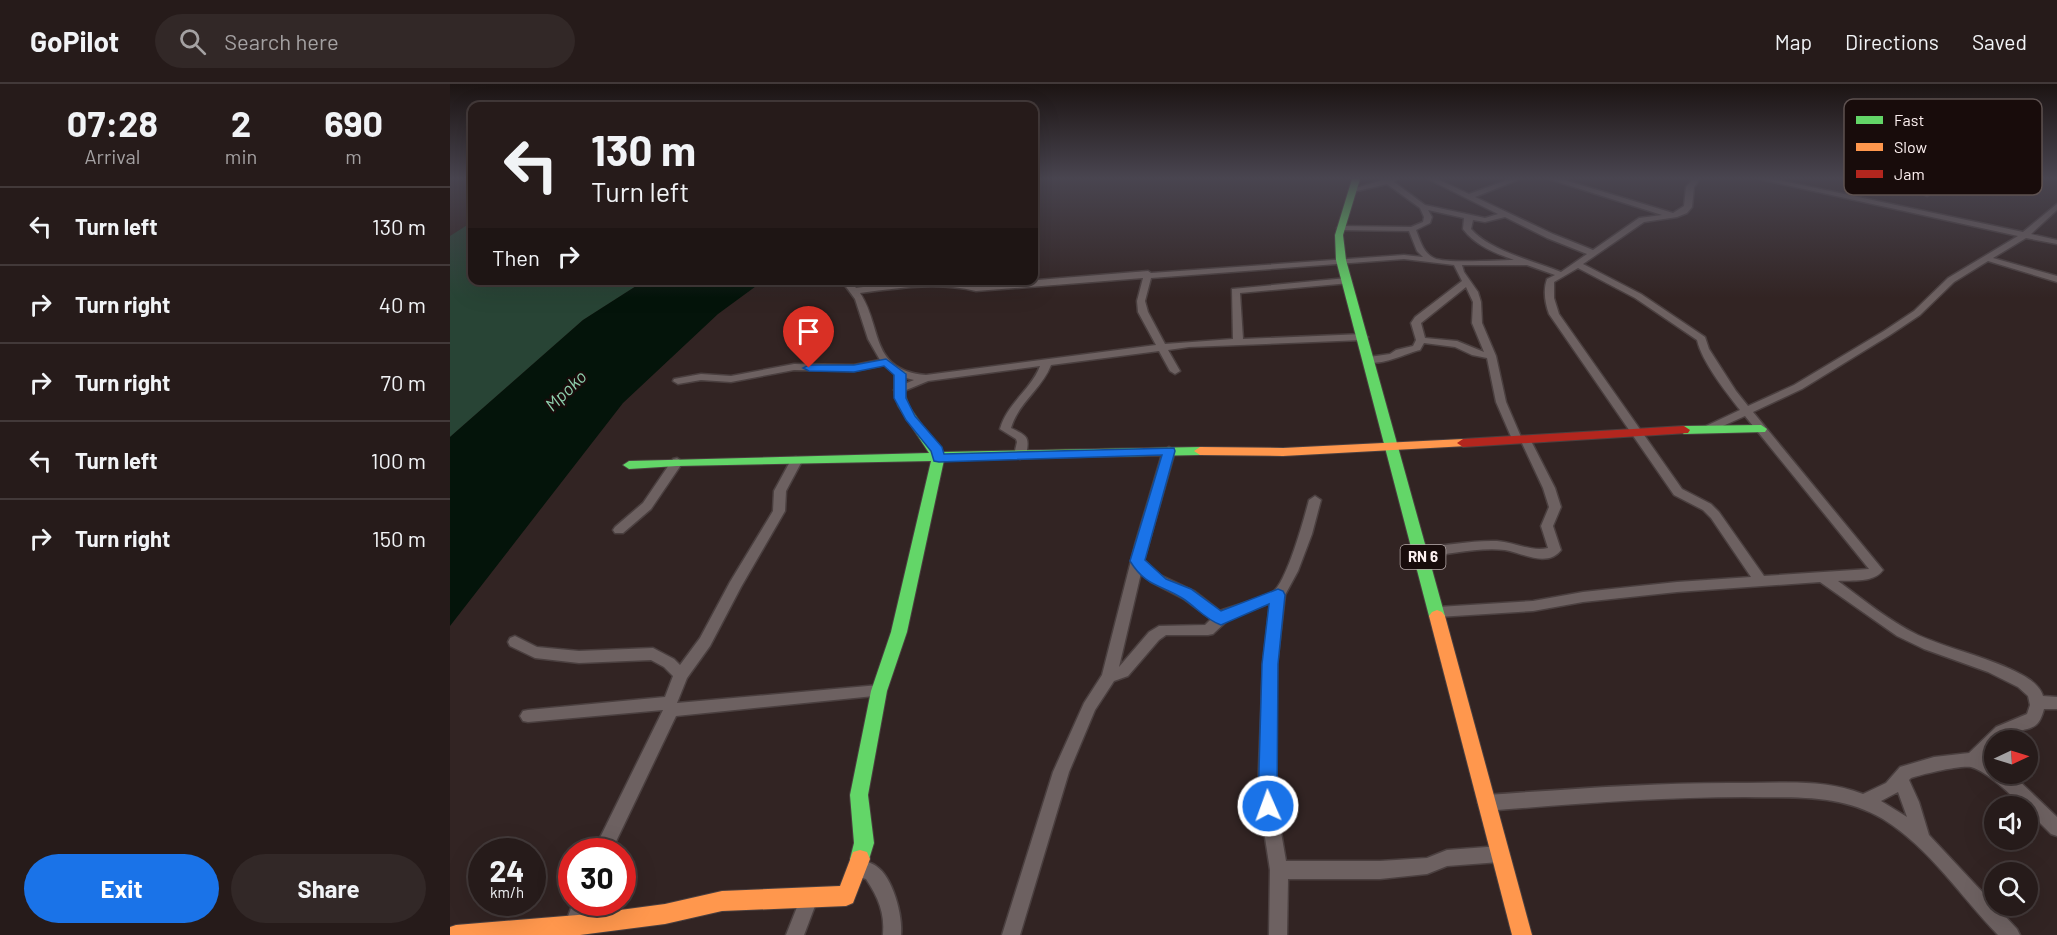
<!DOCTYPE html>
<html lang="en">
<head>
<meta charset="utf-8">
<style>
  :root { --surface:#261b1a; --page:#322827; --text:#f1f3f6; --muted:#a4a1a2; --line:#423939; --accent:#1a73e8 }
  body { margin:0; font-family:Barlow,sans-serif; background:var(--page); color:var(--text); height:100vh; display:flex; flex-direction:column; font-size:22px; white-space:nowrap }
  * { box-sizing:border-box; margin:0 }
  p { font-size:20px; color:var(--muted) }
  .icon { flex:none; width:33px; height:33px; fill:none; stroke:currentColor; stroke-width:2; stroke-linecap:round; stroke-linejoin:round }
  .map { position:relative; flex:1; overflow:hidden }
  .sheet { display:flex; flex-direction:column; background:var(--surface); width:450px }
  .sheet>* { flex:none }
  .top-card { position:absolute; left:18px; top:18px; width:570px; height:183px; border-radius:12px; box-shadow:0 6px 24px #0002,0 0 0 2px var(--line); background:#261b1a; color:var(--text); overflow:hidden }
  .needle { width:39px; rotate:86deg }
  .tools { position:absolute; left:1534px; top:646px; display:grid; gap:12px }
  .tools a { display:grid; place-items:center; width:54px; height:54px; border-radius:50%; background:var(--surface); box-shadow:0 6px 24px #0002,0 0 0 2px var(--line); font-size:30px }
  .speed { position:absolute; left:18px; top:754px; display:flex; gap:12px; font-size:30px; font-weight:700; text-align:center }
  .speed>* { display:grid; place-content:center; width:78px; height:78px; border-radius:50%; background:var(--surface); box-shadow:0 6px 24px #0002,0 0 0 2px var(--line); line-height:1 }
  .speed small { font-size:15px; font-weight:400 }
  .speed .limit { border:9px solid #d22; background:#fff; color:#111 }
  .pin { position:absolute; display:grid; place-items:center; width:51px; height:51px; color:#fff; margin:-62px -26px; border-radius:50% 50% 50% 0; rotate:-45deg; box-shadow:0 0 6px #0007 }
  .pin .icon { rotate:45deg }
  .me { position:absolute; width:66px; margin:-33px; rotate:358deg; stroke-linejoin:round; filter:drop-shadow(0 0 4px #0008) }
  .turn { display:flex; align-items:center; gap:21px; height:126px; padding:0 24px; font-size:27px }
  .turn .icon { width:78px; height:78px; stroke-width:2.5 }
  .turn b { display:block; font-size:42px; line-height:51px }
  .then { display:flex; align-items:center; height:57px; padding:0 24px; background:#0003; gap:12px; font-size:22px }
  .eta { display:flex; justify-content:space-evenly; align-items:center; height:102px; text-align:center }
  .eta b { font-size:36px; font-weight:700; line-height:42px }
  .button { display:flex; gap:12px; margin-top:auto; padding:12px 24px }
  .button a { flex:1; height:69px; border-radius:36px; background:var(--accent); color:#fff; font-size:24px; font-weight:700; line-height:69px; text-align:center }
  .button a+a { background:var(--page); color:var(--text) }
  ul { padding:0; list-style:none }
  li { display:flex; align-items:center; gap:18px; height:78px; padding:0 24px; border-top:2px solid var(--line) }
  li div { flex:1 }
  li b { display:block; font-size:22px }
  li em { font-style:normal }
  header { display:flex; align-items:center; gap:36px; box-sizing:border-box; height:84px; padding:0 30px; background:var(--surface); border-bottom:2px solid var(--line) }
  header strong { font-size:28px }
  nav { display:flex; gap:33px; margin-inline-start:auto; font-size:21px }
  .search { width:420px; height:54px; background:var(--page); display:flex; align-items:center; gap:15px; box-sizing:border-box; padding:0 21px; border-radius:33px; color:var(--muted); font-size:22px }
  main { display:flex; flex:1; min-height:0 }
  .map>svg:first-child { display:block }
</style>
</head>
<body>
<header>
<strong>GoPilot</strong>
<div class="search"><svg class="icon" aria-label="search" viewBox="0 0 24 24"><circle cx="10" cy="10" r="6"/><path d="M15 15l6 6"/></svg>Search here</div>
<nav><a>Map</a><a>Directions</a><a>Saved</a></nav>
</header>
<main>
<section class="sheet">
<div class="eta">
<div><b>07:28</b><p>Arrival</p></div>
<div><b>2</b><p>min</p></div>
<div><b>690</b><p>m</p></div>
</div>
<ul>
<li><svg class="icon" aria-label="left" viewBox="0 0 24 24"><path d="M17 20v-9H6M10 6l-5 5 5 5"/></svg><div><b>Turn left</b></div><em>130 m</em></li>
<li><svg class="icon" aria-label="right" viewBox="0 0 24 24"><path d="M7 20v-9h11M14 6l5 5-5 5"/></svg><div><b>Turn right</b></div><em>40 m</em></li>
<li><svg class="icon" aria-label="right" viewBox="0 0 24 24"><path d="M7 20v-9h11M14 6l5 5-5 5"/></svg><div><b>Turn right</b></div><em>70 m</em></li>
<li><svg class="icon" aria-label="left" viewBox="0 0 24 24"><path d="M17 20v-9H6M10 6l-5 5 5 5"/></svg><div><b>Turn left</b></div><em>100 m</em></li>
<li><svg class="icon" aria-label="right" viewBox="0 0 24 24"><path d="M7 20v-9h11M14 6l5 5-5 5"/></svg><div><b>Turn right</b></div><em>150 m</em></li>
</ul>
<div class="button"><a>Exit</a><a>Share</a></div>
</section>
<div class="map">
<svg width="1607" height="851" viewBox="0 0 1607 851">
  <rect width="100%" height="100%" fill="#322423"/>
  <!-- green -->
  <path fill="#284435" d="M22 138V196L194 197 133 236 0 353V152Z"/>
  <!-- water -->
  <path fill="#04140a" d="M194 197H313L268 230 173 319 0 542V353L133 236Z"/>
  <g fill="none" stroke-linecap="round" stroke-linejoin="round">
    <!-- street casing -->
    <g stroke="#4a3f3f" stroke-width="3">
      <g id="street">
        <path d="M936 95H947L944 98 975 121 1035 134 1048 130 978 95H987L1019 110 1060 95H1070L1025 113 1103 150 1143 166 1189 134 1212 131 1099 95H1111L1223 129 1234 122 1236 103 1243 95H1250L1244 103 1242 123 1237 129 1227 133 1194 138 1133 180 1191 210 1255 253 1259 265 1286 307 1298 322 1344 301 1434 247 1464 227 1498 194 1568 152 1309 95H1323L1573 148 1607 120V126L1581 150 1607 156V160L1576 154 1543 174 1607 192V198L1538 177 1504 198 1470 231 1440 251 1352 305 1303 328 1433 486C1424 499 1403 496 1388 497 1414 516 1439 537 1468 551 1497 564 1529 571 1558 584 1571 590 1589 598 1593 612L1607 613V625H1594C1588 648 1580 642 1562 650 1555 653 1553 657 1545 657V664L1535 675 1545 681V690L1563 691 1607 733V752L1601 750 1578 727V723H1574C1562 712 1537 687 1521 683 1510 681 1473 690 1461 694L1459 696 1469 718 1479 751 1567 845 1570 851H1548C1510 812 1480 764 1433 735 1390 709 1343 714 1295 713 1209 713 1122 720 1036 727L1030 724 1028 719 1030 714 1036 711C1123 705 1209 698 1296 699 1336 699 1374 695 1413 710L1436 699 1450 683 1484 673 1519 669 1546 643 1577 630 1580 621 1578 612 1568 603 1538 588 1474 565 1447 552 1370 498 1227 508 1133 518 1083 527 988 533 983 532 981 528 983 524 988 523 1083 517 1133 508 1227 498 1301 493 1261 434 1253 426 1224 411 1099 230C1095 219 1093 206 1097 195L1105 191 1077 181H1012L1014 188 1028 208 1031 218 1032 239 1046 272 1056 318 1071 353H1079L1080 355 1105 404 1111 423 1103 442 1111 466C1098 484 1072 469 1055 466 1027 463 998 471 971 473L967 471 965 468 967 465 971 463C996 462 1022 456 1047 457 1064 458 1081 468 1098 464L1091 442 1099 423 1093 404 1071 357H1063L1062 355 1046 318 1037 274 1022 271 1005 263 974 259 970 266C956 269 927 285 914 276L919 273 940 270 946 266 963 262 966 256 961 239 965 233 1012 197 1004 181 954 175 701 194 695 217 698 228 715 260 783 255 782 205 897 194 901 197 900 199 790 209 793 255 913 250 918 253 913 256 739 263 718 266 730 287 725 290 720 287 709 267 601 281C592 305 568 319 561 344 577 352 580 352 576 371L570 375 564 371 567 358 566 355 550 345C557 319 581 306 590 282L478 297 449 309 444 306 445 304 464 296 448 292 434 281 404 287 344 286 281 298 251 296 228 300 223 297 224 295 251 290 281 292 344 280 404 281 430 276 418 255 405 215 391 196H400L406 204 463 196H514L516 199 526 201 698 187 701 189 954 171 973 173 967 167 959 147 891 146 887 144 891 142 961 143 973 138 974 133 970 124 937 100 903 108 899 106ZM978 126 1014 134 1013 145C1026 162 1045 169 1064 176 1048 176 996 180 984 174 973 169 970 156 966 146L980 139 982 133ZM1055 133 1097 154 1137 170 1111 188C1084 177 1040 167 1021 145L1023 136 1035 138ZM1128 184 1185 214 1247 256C1252 278 1276 308 1290 326L1256 342 1255 344 1256 346H1264L1295 332 1419 485 1314 492 1269 428 1261 420 1232 405 1109 230 1104 214V198ZM693 194 687 217 688 228 706 261 476 291C419 286 433 244 410 209 449 204 487 198 526 207ZM1016 203 1023 218 1022 239 1034 268 1007 257 975 254 971 239ZM1448 708 1457 733 1431 717Z"/>
        <path d="M1478 95H1486V106L1477 112 1473 110 1478 105Z"/>
        <path d="M719 363 725 367 694 476 710 491 744 507 770 527C780 523 816 513 823 508 837 497 854 435 859 416L865 412 871 416 862 450 848 487 835 511 827 580 824 708 836 777H930L977 774 997 766 1050 762 1056 764 1059 770 1056 776 1050 778 997 782 977 790 930 795H838L837 851H819L820 786 808 708 813 580 820 519 779 535 763 550 758 551H716L709 556 678 592 664 597 645 626 619 688 570 851H552L603 688 634 619 652 591 685 461 713 367ZM691 489 701 498 734 515 761 535 755 541 709 542 699 548 669 583Z"/>
        <path d="M346 373 352 377 336 407 335 427 291 503 260 562 237 594 227 619 429 601 434 603 436 607 434 611 226 632 161 768H143L213 626 78 638 73 637 70 632 73 627 78 626 215 613 223 592 214 583 201 576 129 579 85 574 60 562 58 558 60 554 65 552 87 563 129 567 203 564 224 575 230 581 250 554 280 498 317 437 323 427 324 407 342 374Z"/>
        <path d="M227 374 233 378 201 425 173 449H165L163 446 165 443 193 419 223 375Z"/>
        <path d="M408 776C414 778 421 778 426 782 443 793 453 832 451 851H433C435 829 428 813 416 795L402 791 399 785 402 779Z"/>
        <path d="M359 805 365 808 368 814 354 851H336L353 808Z"/>
        <path d="M123 819H141L129 851H111Z"/>
      </g>
    </g>
    <!-- fast casing -->
    <g stroke="#4a3f3f" stroke-width="2">
      <g id="fast">
        <path d="M902 95H910L893 151 896 176 995 532 992 536 987 538 982 536 979 532 886 176 885 151Z"/>
        <path d="M450 286 456 289 455 310 459 322 491 368 750 363 756 367 750 371 494 376 457 548 437 607 418 711 424 759 417 782 410 784 403 782 400 775 404 759 400 711 421 607 441 548 481 377 227 382 179 385 173 381 179 377 479 369 448 322 444 310V289Z"/>
        <path d="M1311 341 1317 345 1315 348 1234 350 1228 346 1234 342Z"/>
      </g>
    </g>
    <!-- slow casing -->
    <g stroke="#4a3f3f" stroke-width="2">
      <g id="slow">
        <path d="M1013 355 1019 359 1017 362 833 372 750 371 744 367 750 363 833 364Z"/>
        <path d="M987 526 992 528 995 532 1082 851H1062L979 532 982 528Z"/>
        <path d="M410 766 417 768 420 775 403 819 396 822 272 827 215 840 130 851H0V843L6 841 140 830 215 820 272 807 390 802 403 768Z"/>
      </g>
    </g>
    <!-- jam casing -->
    <g stroke="#4a3f3f" stroke-width="2">
      <path id="jam" d="M1234 342 1240 346 1238 349 1013 363 1007 359 1013 355Z"/>
    </g>
    <!-- street -->
    <use href="#street" fill="#6d6161" fill-rule="evenodd"/>
    <!-- fast -->
    <use href="#fast" fill="#63d668" fill-rule="evenodd"/>
    <!-- slow -->
    <use href="#slow" fill="#ff974d" fill-rule="evenodd"/>
    <!-- jam -->
    <use href="#jam" fill="#b3261e" fill-rule="evenodd"/>
  </g>
  <!-- sky -->
  <linearGradient id="sky" x2="0" y2="1"><stop stop-color="#1c1413"/><stop offset="0.44" stop-color="#494550"/><stop offset="1" stop-color="#494550" stop-opacity="0"/></linearGradient>
  <rect width="1607" height="214" fill="url(#sky)"/>
  <!-- route -->
  <path fill="#1a73e8" stroke="#114b97" stroke-width="1.5" d="M436 275 456 290V314L465 332 492 363 494 370 724 364 725 367 695 476 716 495 741 505 771 527 828 505 833 507 835 511 828 580 827 722 824 728 818 730 811 728 808 722 812 580 819 520 771 541C756 536 745 522 732 514 710 500 696 503 680 477L712 371 489 378 484 377 481 367 456 336 444 314V291L434 282 404 288 359 287 353 284 359 281H404Z"/>
  <g text-anchor="middle" stroke-width="4.5" stroke-linejoin="round" paint-order="stroke">
    <!-- shield labels -->
    <rect fill="#180c0b" stroke="#b8acac" stroke-width="1.5" x="950.5" y="461" width="45" height="24" rx="4.5"/>
    <g font-size="15" font-weight="bold" fill="#fdf1f1">
      <text x="973" y="478">RN 6</text>
    </g>
    <!-- water labels -->
    <g font-size="18" font-style="italic" fill="#8fd0ae" stroke="#180c0b">
      <text transform="translate(116 307) rotate(-44)" y="6">Mpoko</text>
    </g>
  </g>
  <!-- legend -->
  <rect x="1394" y="15" width="198" height="96" rx="9" fill="#180c0b" stroke="#5d5150" stroke-width="1.5"/>
  <rect x="1406" y="32" width="27" height="8" fill="#63d668"/>
  <rect x="1406" y="59" width="27" height="8" fill="#ff974d"/>
  <rect x="1406" y="86" width="27" height="8" fill="#b3261e"/>
  <g font-size="16" fill="#fdf1f1">
    <text x="1444" y="42">Fast</text>
    <text x="1444" y="69">Slow</text>
    <text x="1444" y="96">Jam</text>
  </g>
</svg>
<div class="tools">
<a><svg class="needle" viewBox="-14 -14 28 28"><path d="M0-13l5 13h-10z" fill="#e53935"/><path d="M0 13l5-13h-10z" fill="#a4a1a2"/></svg></a>
<a><svg class="icon" aria-label="sound" viewBox="0 0 24 24"><path d="M4 9h4l5-4v14l-5-4H4zM17 9q2 3 0 6"/></svg></a>
<a><svg class="icon" aria-label="search" viewBox="0 0 24 24"><circle cx="10" cy="10" r="6"/><path d="M15 15l6 6"/></svg></a>
</div>
<div class="speed"><div>24<small>km/h</small></div><div class="limit">30</div></div>
<div class="pin" style="left:359px;top:284px;background:#d93025"><svg class="icon" aria-label="arrive" viewBox="0 0 24 24"><path d="M6 21V4h12l-3 4 3 4H6"/></svg></div>
<svg class="me" style="left:818px;top:722px" viewBox="-20 -20 40 40"><circle r="17" fill="#1a73e8" stroke="#fff" stroke-width="3"/><path d="M0-11L8 9 0 5-8 9z" fill="#fff"/></svg>
<div class="top-card">
<div class="turn"><svg class="icon" aria-label="left" viewBox="0 0 24 24"><path d="M17 20v-9H6M10 6l-5 5 5 5"/></svg><div><b>130 m</b>Turn left</div></div>
<div class="then">Then<svg class="icon" aria-label="right" viewBox="0 0 24 24"><path d="M7 20v-9h11M14 6l5 5-5 5"/></svg></div>
</div>
</div>
</main>
</body>
</html>
